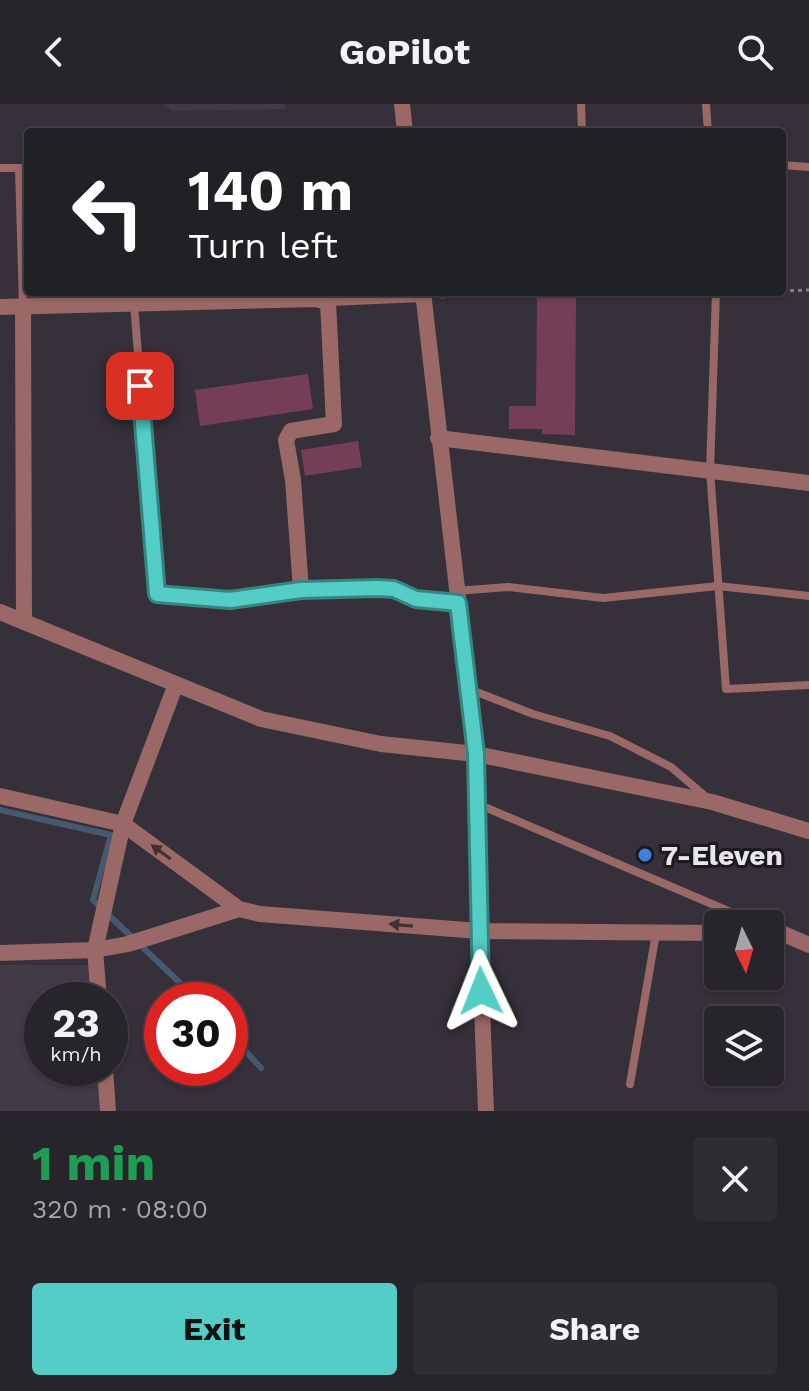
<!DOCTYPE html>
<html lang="en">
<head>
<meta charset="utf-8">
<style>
  :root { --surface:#28242b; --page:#302c33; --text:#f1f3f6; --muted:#a5a4a9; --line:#444147; --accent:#54cdc6 }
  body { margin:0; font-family:"Work Sans",sans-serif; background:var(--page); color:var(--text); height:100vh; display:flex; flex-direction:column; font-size:30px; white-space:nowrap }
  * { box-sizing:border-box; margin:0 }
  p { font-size:26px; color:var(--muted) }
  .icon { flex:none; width:44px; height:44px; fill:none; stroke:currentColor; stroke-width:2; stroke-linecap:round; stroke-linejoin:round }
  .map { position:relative; height:1007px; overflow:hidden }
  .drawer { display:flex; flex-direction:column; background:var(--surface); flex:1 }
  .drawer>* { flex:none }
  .top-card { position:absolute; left:24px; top:24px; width:762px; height:168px; border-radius:8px; box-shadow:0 2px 6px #0004,0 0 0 2px var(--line); background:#202124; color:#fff; overflow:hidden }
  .needle { width:52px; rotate:175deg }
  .tools { position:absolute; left:704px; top:806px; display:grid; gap:16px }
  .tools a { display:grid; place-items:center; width:80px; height:80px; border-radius:8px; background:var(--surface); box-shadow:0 2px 6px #0004,0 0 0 2px var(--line); font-size:40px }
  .speed { position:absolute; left:24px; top:878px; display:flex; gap:16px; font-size:40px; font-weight:700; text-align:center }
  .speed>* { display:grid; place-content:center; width:104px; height:104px; border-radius:50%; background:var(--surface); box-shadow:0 2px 6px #0004,0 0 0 2px var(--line); line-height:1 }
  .speed small { font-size:20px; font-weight:400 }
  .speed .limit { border:12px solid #d22; background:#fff; color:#111 }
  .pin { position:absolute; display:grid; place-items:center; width:68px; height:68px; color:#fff; margin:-34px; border-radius:16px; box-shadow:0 4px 12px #0006 }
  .me { position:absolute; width:88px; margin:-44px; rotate:358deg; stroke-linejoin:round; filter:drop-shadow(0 0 6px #0008) }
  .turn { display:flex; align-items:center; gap:28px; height:168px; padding:0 32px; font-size:36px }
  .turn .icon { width:104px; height:104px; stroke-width:2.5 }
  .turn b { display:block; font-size:56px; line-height:68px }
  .round { display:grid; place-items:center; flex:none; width:84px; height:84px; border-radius:8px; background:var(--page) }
  .head { display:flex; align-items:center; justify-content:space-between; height:136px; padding:0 32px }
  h1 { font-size:48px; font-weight:700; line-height:60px; color:#1e9e55 }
  .button { display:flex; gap:16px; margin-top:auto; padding:16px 32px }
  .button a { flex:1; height:92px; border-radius:8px; background:var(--accent); color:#111; font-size:32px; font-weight:700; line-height:92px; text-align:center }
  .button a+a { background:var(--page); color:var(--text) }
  header { display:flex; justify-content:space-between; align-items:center; height:104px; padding:0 32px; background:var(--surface); font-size:36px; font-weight:700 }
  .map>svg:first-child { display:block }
</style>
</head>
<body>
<header><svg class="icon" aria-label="back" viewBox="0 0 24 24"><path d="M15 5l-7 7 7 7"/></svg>GoPilot<svg class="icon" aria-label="search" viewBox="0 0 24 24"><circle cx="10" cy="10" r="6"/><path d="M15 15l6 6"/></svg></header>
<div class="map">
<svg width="809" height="1007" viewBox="0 0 809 1007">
  <rect width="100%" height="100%" fill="#353039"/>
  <!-- built -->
  <g fill="#423a47">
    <path d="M165 0H285L286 5 172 7Z"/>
    <path d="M0 861H93L97 896H42V964H104L108 1007H0Z"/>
  </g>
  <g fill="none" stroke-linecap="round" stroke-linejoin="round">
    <!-- stream -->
    <g stroke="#475970" stroke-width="6">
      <path d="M0 706 111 731 93 796 198 896"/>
      <path d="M230 930 261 964"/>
    </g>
  </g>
  <!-- building -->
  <g fill="#763e56">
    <path d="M537 194H576L575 331 542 330V325H509V302H536Z"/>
    <path d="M308 270 313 305 200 322 195 286Z"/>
    <path d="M358 337 362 363 305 372 301 346Z"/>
  </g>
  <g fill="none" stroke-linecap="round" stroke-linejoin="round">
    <!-- path -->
    <g stroke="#837f86" stroke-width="3" stroke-dasharray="4 4" stroke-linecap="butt">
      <path d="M782 187 809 186"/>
      <path d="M441 193 509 188"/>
    </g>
    <!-- service -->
    <g stroke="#9a6867" stroke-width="8">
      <path d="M581 0 582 28"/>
      <path d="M706 0 708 28"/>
      <path d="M782 61 809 63"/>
      <path d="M0 64H28"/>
      <path d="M19 64 23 202"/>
      <path d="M716 188 710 366 726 585 809 581"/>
      <path d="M329 198 423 194"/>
      <path d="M134 200 157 490 230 496 301 486 378 484 394 485 416 495 458 499"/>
      <path d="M456 487 508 483 603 494 718 482 809 492"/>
      <path d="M469 585 533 610 610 632 671 663 705 692"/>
      <path d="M480 701 747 815"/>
      <path d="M743 880V872"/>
      <path d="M630 980 656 829"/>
    </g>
    <!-- minor -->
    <g stroke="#9a6867" stroke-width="16">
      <path d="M402 0 405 28"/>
      <path d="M423 188 476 650 479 701V827L486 1007"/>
      <path d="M23 202 24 518"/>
      <path d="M0 203 315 195 328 198 334 320 291 327 286 336 293 376 301 486"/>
      <path d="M438 334 809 379"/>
      <path d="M0 692 123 720 239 805 260 810 479 827 718 829"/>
      <path d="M741 820 747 814 760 820"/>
      <path d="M770 824 809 841"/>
      <path d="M0 849 95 846 128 840 239 805"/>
      <path d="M99 896 95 846 123 720 176 580"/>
      <path d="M105 964 108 1007"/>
    </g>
    <!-- tertiary -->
    <path stroke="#9a6867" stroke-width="16" d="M0 508 261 615 381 640 476 650 712 698 809 727"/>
  </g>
  <!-- one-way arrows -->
  <defs><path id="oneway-solid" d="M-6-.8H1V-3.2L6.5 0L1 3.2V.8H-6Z" transform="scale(2)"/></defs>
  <g fill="#423133">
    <use href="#oneway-solid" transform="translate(161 748) rotate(-144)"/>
    <use href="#oneway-solid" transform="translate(401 821) rotate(-175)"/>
  </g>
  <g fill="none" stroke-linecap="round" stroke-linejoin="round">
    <!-- route casing -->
    <g stroke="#378581" stroke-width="20">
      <path id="route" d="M140 282 157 490 230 496 301 486 378 484 394 485 416 495 458 499 476 650 481 887"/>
    </g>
    <!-- route -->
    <use href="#route" stroke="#54cdc6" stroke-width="14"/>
  </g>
  <!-- markers -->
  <circle fill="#3f7fe0" stroke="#1c191d" stroke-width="3" cx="645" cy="751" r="8"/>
  <g text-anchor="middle" stroke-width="6" stroke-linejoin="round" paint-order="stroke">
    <!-- poi labels -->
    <g font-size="28" font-weight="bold" fill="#e9e6eb" stroke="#1c191d" text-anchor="start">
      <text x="661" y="761">7-Eleven</text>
    </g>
  </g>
</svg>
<div class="tools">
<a><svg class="needle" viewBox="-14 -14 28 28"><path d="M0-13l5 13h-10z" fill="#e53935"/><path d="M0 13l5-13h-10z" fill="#a5a4a9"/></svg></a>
<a><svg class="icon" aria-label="layers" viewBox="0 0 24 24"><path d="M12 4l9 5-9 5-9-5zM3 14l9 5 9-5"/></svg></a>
</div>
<div class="speed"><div>23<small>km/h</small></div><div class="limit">30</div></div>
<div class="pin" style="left:140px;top:282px;background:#d93025"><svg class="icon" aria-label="arrive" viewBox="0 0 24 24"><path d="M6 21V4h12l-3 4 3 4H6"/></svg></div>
<svg class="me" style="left:481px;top:887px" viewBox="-20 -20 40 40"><path d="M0-17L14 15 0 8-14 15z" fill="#54cdc6" stroke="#fff" stroke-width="4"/></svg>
<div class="top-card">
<div class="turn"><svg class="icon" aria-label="left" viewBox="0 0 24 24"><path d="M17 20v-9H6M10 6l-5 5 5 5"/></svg><div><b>140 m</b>Turn left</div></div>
</div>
</div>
<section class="drawer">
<div class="head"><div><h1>1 min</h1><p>320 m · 08:00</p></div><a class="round"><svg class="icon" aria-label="close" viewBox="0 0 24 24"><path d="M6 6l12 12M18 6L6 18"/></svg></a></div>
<div class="button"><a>Exit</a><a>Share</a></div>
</section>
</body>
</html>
